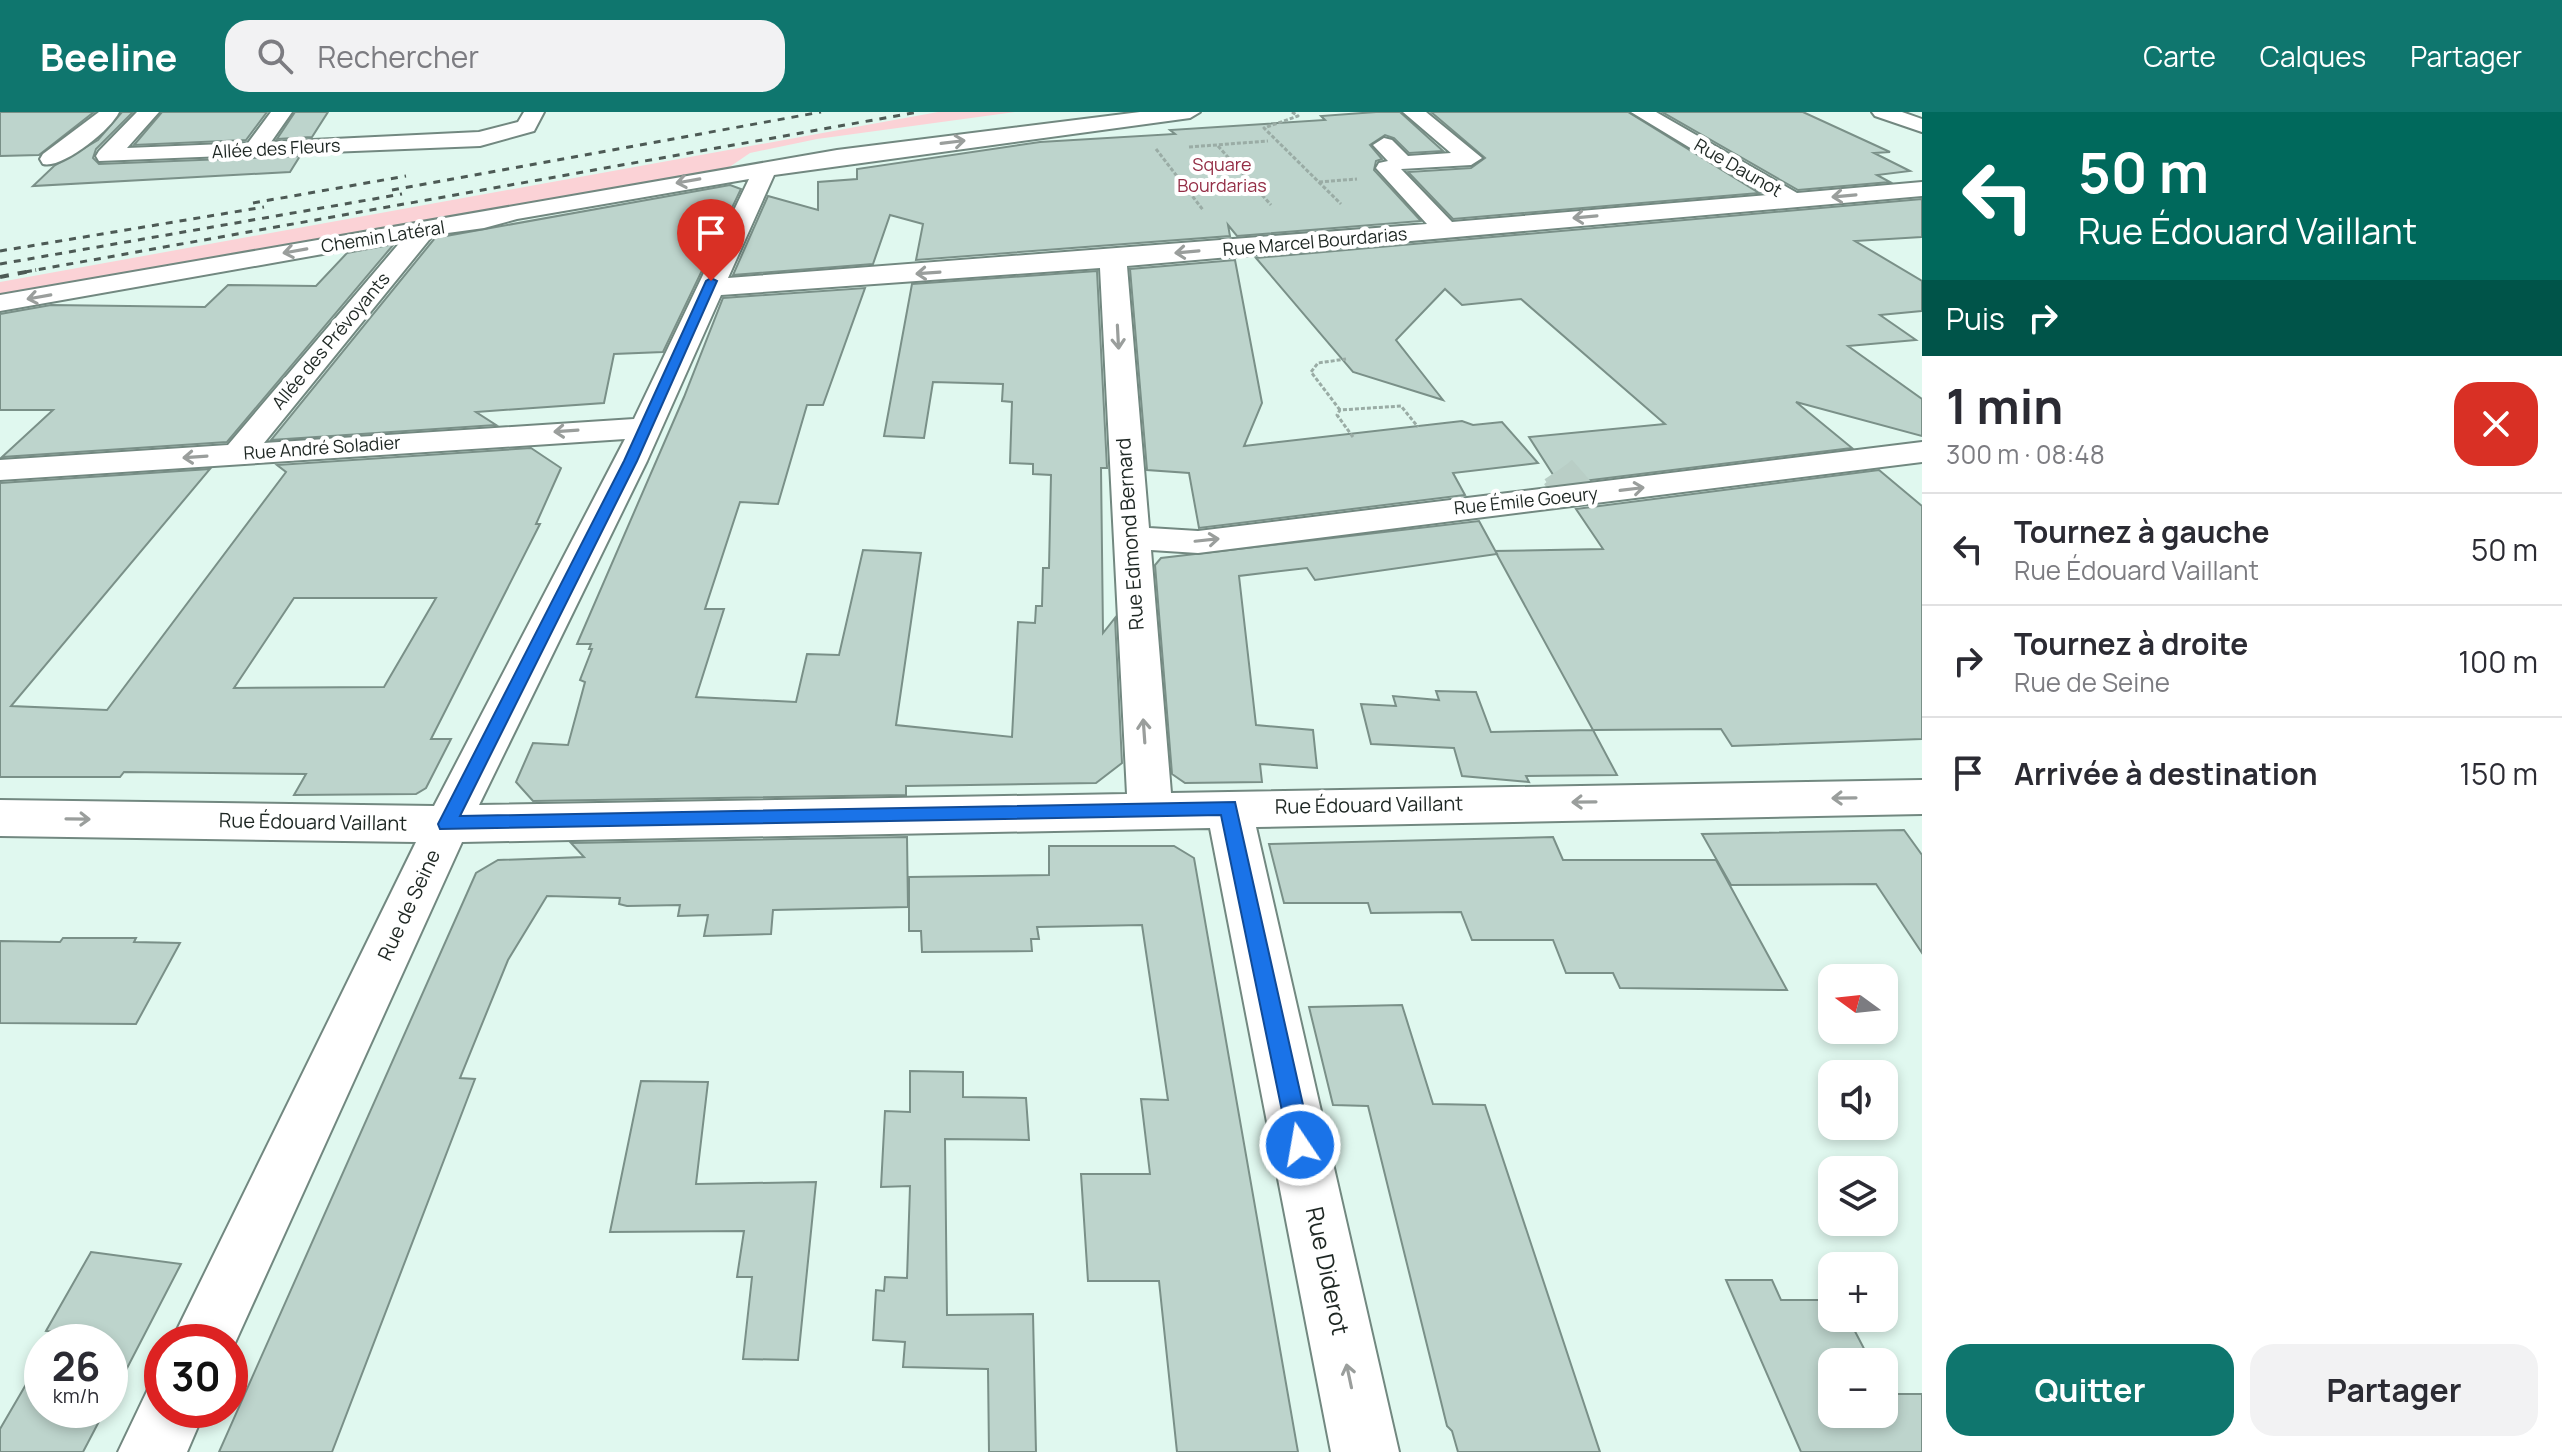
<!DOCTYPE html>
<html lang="fr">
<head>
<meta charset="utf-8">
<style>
  :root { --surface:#fff; --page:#f2f2f3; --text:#2b2b33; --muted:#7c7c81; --line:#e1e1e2; --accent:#0f766e }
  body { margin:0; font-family:Manrope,sans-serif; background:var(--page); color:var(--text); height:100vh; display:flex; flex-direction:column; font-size:30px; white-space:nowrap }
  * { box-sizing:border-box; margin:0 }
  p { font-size:26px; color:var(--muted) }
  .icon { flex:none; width:44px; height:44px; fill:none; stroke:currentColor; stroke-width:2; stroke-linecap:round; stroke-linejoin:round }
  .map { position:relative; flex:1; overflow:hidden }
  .sheet { display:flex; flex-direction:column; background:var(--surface); width:640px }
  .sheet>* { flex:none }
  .banner { background:#00695c; color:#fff; overflow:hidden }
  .needle { width:52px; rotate:285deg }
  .buttons { position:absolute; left:1818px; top:852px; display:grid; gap:16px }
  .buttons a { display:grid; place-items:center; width:80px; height:80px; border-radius:16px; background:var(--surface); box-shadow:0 4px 12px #0003; font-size:40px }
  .speed { position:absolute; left:24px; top:1212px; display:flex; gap:16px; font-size:40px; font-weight:700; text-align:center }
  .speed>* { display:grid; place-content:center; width:104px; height:104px; border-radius:50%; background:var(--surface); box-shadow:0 4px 12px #0003; line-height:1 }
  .speed small { font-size:20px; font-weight:400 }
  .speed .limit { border:12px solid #d22; background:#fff; color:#111 }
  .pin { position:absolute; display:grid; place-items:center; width:68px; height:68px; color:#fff; margin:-82px -34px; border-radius:50% 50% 50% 0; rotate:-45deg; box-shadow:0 0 8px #0007 }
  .pin .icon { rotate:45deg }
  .me { position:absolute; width:88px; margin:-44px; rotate:348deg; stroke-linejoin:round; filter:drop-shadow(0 0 6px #0008) }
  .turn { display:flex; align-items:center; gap:28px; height:168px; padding:0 24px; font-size:36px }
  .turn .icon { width:104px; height:104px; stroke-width:2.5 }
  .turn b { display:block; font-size:56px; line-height:68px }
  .then { display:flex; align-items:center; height:76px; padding:0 24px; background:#0003; gap:16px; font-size:30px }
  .round { display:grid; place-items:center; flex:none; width:84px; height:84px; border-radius:24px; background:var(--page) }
  .summary { display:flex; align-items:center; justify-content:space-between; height:136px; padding:0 24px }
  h1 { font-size:48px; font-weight:700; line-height:60px }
  .action { display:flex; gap:16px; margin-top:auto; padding:16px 24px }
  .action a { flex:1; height:92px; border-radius:24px; background:var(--accent); color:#fff; font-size:32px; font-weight:700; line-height:92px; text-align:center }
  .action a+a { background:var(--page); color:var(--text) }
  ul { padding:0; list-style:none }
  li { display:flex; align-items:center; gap:24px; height:112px; padding:0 24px; border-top:2px solid var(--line) }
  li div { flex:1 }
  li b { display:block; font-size:30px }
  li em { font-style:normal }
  header { display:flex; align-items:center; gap:48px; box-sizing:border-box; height:112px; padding:0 40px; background:var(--accent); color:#fff }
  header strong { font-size:38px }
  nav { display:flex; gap:44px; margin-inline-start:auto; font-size:28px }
  .search { width:560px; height:72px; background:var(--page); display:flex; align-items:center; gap:20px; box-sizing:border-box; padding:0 28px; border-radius:24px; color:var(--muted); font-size:30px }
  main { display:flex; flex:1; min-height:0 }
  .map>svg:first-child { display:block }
</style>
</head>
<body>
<header>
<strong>Beeline</strong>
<div class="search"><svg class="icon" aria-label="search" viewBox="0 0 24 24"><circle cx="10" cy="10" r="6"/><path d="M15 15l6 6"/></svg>Rechercher</div>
<nav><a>Carte</a><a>Calques</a><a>Partager</a></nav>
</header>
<main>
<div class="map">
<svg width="1922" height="1340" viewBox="0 0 1922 1340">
  <rect width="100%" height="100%" fill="#e0f8ef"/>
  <!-- green -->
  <path fill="#fbd2d6" d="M938 0H1015L817 27 750 41 728 56 0 186V170Z"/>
  <!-- building -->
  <g fill="#bdd4cc" stroke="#7a9088" stroke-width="2" fill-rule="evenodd">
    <path d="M0 0H94L39 43 0 44Z"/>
    <path d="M122 0H133L96 37 93 46 99 52 300 44 290 60 33 74 54 54 98 28Z"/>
    <path d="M162 0H267L246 28 134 33Z"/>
    <path d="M295 0H328L312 25 277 27Z"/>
    <path d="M1376 0H1400L1443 39 1409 41 1394 26 1385 23 1370 33 1382 47 1376 49 1374 58 1421 109 1237 124 1228 113 1230 124 916 148 923 112 890 103 873 152 733 163 768 84 818 98V70L857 67V57L1040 30 1175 22 1170 18 1325 8 1321 4Z"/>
    <path d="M1431 0H1628L1759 81 1453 107 1408 60 1471 56 1485 46Z"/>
    <path d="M1662 0H1803L1890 40 1874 41 1910 59 1877 63 1890 70 1798 78Z"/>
    <path d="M730 73 741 77 663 240 614 242 604 291 476 300 496 313 271 328 435 126Z"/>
    <path d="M1922 87V125L1855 129 1922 169V199L1880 203 1916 228 1848 234 1922 287V324L1796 290 1852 336 1559 372 1529 325 1665 312 1521 187 1462 193 1445 177 1396 228 1443 288 1353 260 1256 146Z"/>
    <path d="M394 132 227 330 2 345 53 298H0V202L51 193 205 195 228 173 316 174 347 141Z"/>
    <path d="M1235 148 1262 291 1244 334 1462 309 1473 313 1502 310 1538 351 1453 361 1465 383 1199 416 1189 361 1147 358 1130 157Z"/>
    <path d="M1097 159 1107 356H1101L1103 521 1115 506 1122 651 1096 671 906 674V683L533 689 516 670 533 631 568 633 585 570 580 568 592 537H589L591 532H577L684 285 723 186 865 176 823 293H807L778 392 740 390 705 497H724L696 585 796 590 807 542 839 543 863 438 921 441 896 613 1012 625 1018 510 1035 511 1036 494H1042L1043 456H1049L1051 363 1033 362V352L1010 351 1012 290 1002 289 1003 272 933 270 924 326 884 324 912 172Z"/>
    <path d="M531 336 561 356 536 412H540L431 627H451L426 676 416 682 294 683 306 662 124 660 120 665H0V371L210 357 11 594 107 598 286 360 277 353ZM294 486H436L384 575 234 576Z"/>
    <path d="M1879 358 1922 394V627L1732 634 1721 617 1593 618 1617 663 1526 664 1529 670 1462 664 1454 636 1371 632 1361 592 1396 594 1393 584 1439 588 1436 579 1476 580 1491 620 1593 618 1495 439 1603 437 1576 397Z"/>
    <path d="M1479 409 1497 442 1315 468 1307 456 1239 464 1256 613 1313 618 1317 656 1260 652 1262 670 1185 671 1172 662 1155 453 1161 446Z"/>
    <path d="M1904 718 1922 743V841L1876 772 1731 773 1702 722Z"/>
    <path d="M907 725 908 795 773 798 771 822 704 824 708 803 678 804 680 793 627 794 619 792 620 786 547 784 508 848 460 966 475 967 332 1340H219L476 761 498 748 584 745 571 731Z"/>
    <path d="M1553 725 1563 748H1716L1787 878 1620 876 1613 861H1566L1553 828H1472L1461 800 1371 801 1368 791H1284L1269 732Z"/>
    <path d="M1049 734H1174L1194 746 1298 1340H1177L1159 1169H1088L1081 1062H1150L1141 987 1168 988 1142 813 1037 815 1039 827H1031L1032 839 922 840 921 819H909V765L1049 763Z"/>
    <path d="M63 826H136L134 830 180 831 136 912 0 911V829L60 830Z"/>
    <path d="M1402 893 1433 992 1485 993 1600 1340H1458L1452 1319 1447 1314 1368 994 1333 993 1309 895Z"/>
    <path d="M910 959 963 960V985L1026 986 1029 1028 945 1027 947 1203 1033 1202 1036 1340H989L988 1257 903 1255 905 1230 873 1228 876 1178 884 1179 885 1165 907 1166 910 1074 881 1075 885 999 910 1000Z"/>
    <path d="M641 969 708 970 696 1072 816 1070 798 1248 743 1247 752 1165H737L744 1119 610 1120Z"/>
    <path d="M91 1140 181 1152 110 1289V1230H51L56 1220 46 1219Z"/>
    <path d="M1726 1168H1772L1781 1188H1832V1206H1848L1871 1250H1832V1302H1884V1276L1887 1282H1922V1340H1801Z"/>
    <path d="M42 1245V1298H105L83 1340H0V1317Z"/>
  </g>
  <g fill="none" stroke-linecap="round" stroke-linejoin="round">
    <!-- minor-tunnel-far1 -->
    <path stroke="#b9cec6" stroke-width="30" stroke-dasharray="30 15" stroke-linecap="butt" d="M1557 359 1559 362"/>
    <!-- minor-tunnel -->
    <path stroke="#b9cec6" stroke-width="37" stroke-dasharray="37 19" stroke-linecap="butt" d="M1558 360 1578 383"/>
    <!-- minor casing -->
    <g stroke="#728880" stroke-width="4">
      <g id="minor">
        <path d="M99 0H119C111 18 62 57 43 52L40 47 43 42Z"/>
        <path d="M137 0H159L127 36 248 31 271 0H292L271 30 479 20 518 10 524 0H544L534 19 480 34 99 49 96 44 99 39Z"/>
        <path d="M1140 0H1200L1190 6 774 63 728 166 1427 112 1376 56 1379 51 1388 49 1373 33 1384 26 1392 28 1408 44 1451 41 1403 0H1426L1482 46 1471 53 1401 57 1452 110 1768 83 1631 0H1656L1797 81 1922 70V84L1127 154 1149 416 1198 419 1922 330V350L1198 441 1151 438 1171 681 1922 668V702L1256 715 1399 1340H1331L1210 716 462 730 230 1242V1230H171L416 730 0 724V688L434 694 625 327 0 368V348L228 333 402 128 0 199V183L837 38ZM749 67 634 307 264 331 433 123 484 116 517 107ZM1100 156 1127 682 479 693 647 349 721 183Z"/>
        <path d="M1872 0H1902L1922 7V20L1875 4Z"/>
        <path d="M162 1269V1298H205L187 1340H118L149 1275Z"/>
      </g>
    </g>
    <!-- path -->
    <g stroke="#9aaca5" stroke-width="3" stroke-dasharray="4 2" stroke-linecap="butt">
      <path d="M1292 0 1298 4 1264 16 1341 92"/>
      <path d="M1218 34 1271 93"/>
      <path d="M1189 35 1268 29"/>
      <path d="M1156 37 1203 98"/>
      <path d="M1319 70 1357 67"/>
      <path d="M1340 298 1311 260 1318 251 1346 247"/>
      <path d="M1353 325 1337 303 1340 298 1401 294 1418 315"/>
    </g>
    <!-- minor -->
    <use href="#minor" fill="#fff" fill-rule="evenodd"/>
    <!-- rail-far1 -->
    <g stroke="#4d5a55" stroke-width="3" stroke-dasharray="7 7" stroke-linecap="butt">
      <path d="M392 78 821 0"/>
      <path d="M253 91 406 64"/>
      <path d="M0 139 264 95"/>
      <path d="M0 152 402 82"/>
      <path d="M25 160 918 0"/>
    </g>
    <!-- rail -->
    <path stroke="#4d5a55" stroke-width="4" stroke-dasharray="9 9" stroke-linecap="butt" d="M0 165 36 158"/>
  </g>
  <!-- one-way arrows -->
  <defs><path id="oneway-shaft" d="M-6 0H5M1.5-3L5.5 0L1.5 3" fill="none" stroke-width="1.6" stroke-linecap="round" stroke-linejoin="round" transform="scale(2)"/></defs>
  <g stroke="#9a9e9c">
    <use href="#oneway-shaft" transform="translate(953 30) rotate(-7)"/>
    <use href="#oneway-shaft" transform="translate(688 69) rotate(170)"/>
    <use href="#oneway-shaft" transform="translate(1844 84) rotate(175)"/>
    <use href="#oneway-shaft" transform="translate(1585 105) rotate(175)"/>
    <use href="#oneway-shaft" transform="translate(295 139) rotate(170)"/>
    <use href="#oneway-shaft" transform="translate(1187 140) rotate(175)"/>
    <use href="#oneway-shaft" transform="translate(928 161) rotate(176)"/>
    <use href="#oneway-shaft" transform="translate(39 185) rotate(170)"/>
    <use href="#oneway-shaft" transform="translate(1118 225) rotate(87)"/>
    <use href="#oneway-shaft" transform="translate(566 319) rotate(176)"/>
    <use href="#oneway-shaft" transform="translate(195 345) rotate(176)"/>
    <use href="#oneway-shaft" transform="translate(1632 377) rotate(-7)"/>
    <use href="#oneway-shaft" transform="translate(1207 428) rotate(-6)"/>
    <use href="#oneway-shaft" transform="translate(1144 619) rotate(-94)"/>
    <use href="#oneway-shaft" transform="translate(1844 686) rotate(179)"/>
    <use href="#oneway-shaft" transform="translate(1584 690) rotate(179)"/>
    <use href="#oneway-shaft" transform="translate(78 707) rotate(1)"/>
    <use href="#oneway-shaft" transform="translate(1349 1264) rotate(-102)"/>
  </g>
  <!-- route -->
  <path fill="#1a73e8" stroke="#114b97" stroke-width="2" d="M711 166 717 169 637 349 460 704 1235 690 1312 1033 1308 1042 1300 1045 1292 1042 1289 1033 1221 703 440 717 438 712 624 349 706 169Z"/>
  <g text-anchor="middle" stroke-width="8" stroke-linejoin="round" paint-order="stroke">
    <!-- far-street labels -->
    <g font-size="18" fill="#1e2723" stroke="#fff">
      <text transform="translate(276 37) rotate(-3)" y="6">Allée des Fleurs</text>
      <text transform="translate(1738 56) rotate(30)" y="6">Rue Daunot</text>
      <text transform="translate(383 125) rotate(-9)" y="6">Chemin Latéral</text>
      <text transform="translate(1315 130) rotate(-5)" y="6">Rue Marcel Bourdarias</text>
      <text transform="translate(331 229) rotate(-50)" y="6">Allée des Prévoyants</text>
      <text transform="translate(322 336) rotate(-4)" y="6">Rue André Soladier</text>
      <text transform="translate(1526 389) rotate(-6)" y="6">Rue Émile Goeury</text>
    </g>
    <!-- far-park labels -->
    <g font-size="18" fill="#942d45" stroke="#fff">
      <text x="1222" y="59">Square<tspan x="1222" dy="21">Bourdarias</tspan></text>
    </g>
    <!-- street labels -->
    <g font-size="20" fill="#1e2723" stroke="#fff">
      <text transform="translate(1130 422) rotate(-94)" y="7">Rue Edmond Bernard</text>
      <text transform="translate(1369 693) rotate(-1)" y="7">Rue Édouard Vaillant</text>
      <text transform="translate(313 710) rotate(1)" y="7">Rue Édouard Vaillant</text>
      <text transform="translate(409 793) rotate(-65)" y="7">Rue de Seine</text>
    </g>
    <!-- near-street labels -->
    <g font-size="24" fill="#1e2723" stroke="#fff">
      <text transform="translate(1327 1159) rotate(78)" y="8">Rue Diderot</text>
    </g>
  </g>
</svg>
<div class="buttons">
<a><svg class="needle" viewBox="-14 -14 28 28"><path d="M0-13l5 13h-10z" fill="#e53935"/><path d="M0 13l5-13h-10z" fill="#7c7c81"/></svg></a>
<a><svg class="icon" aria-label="sound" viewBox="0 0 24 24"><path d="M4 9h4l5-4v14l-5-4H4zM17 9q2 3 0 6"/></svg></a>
<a><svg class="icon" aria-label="layers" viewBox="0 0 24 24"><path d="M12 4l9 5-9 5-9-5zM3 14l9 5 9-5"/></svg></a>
<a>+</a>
<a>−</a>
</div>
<div class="speed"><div>26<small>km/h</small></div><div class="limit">30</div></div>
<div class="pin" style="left:711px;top:169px;background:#d93025"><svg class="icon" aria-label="arrive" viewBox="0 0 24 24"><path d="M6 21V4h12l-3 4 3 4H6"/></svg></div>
<svg class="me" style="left:1300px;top:1033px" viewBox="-20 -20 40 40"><circle r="17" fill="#1a73e8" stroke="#fff" stroke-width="3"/><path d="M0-11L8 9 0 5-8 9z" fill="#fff"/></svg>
</div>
<section class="sheet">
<div class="banner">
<div class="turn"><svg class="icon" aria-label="left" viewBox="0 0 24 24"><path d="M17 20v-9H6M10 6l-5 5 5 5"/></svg><div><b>50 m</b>Rue Édouard Vaillant</div></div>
<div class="then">Puis<svg class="icon" aria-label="right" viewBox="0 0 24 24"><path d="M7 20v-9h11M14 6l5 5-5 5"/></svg></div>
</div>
<div class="summary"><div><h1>1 min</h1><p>300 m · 08:48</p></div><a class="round" style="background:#d93025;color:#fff"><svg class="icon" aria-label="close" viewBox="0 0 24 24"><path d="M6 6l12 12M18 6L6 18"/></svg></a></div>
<ul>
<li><svg class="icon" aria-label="left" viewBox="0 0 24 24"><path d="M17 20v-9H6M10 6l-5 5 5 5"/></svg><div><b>Tournez à gauche</b><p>Rue Édouard Vaillant</p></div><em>50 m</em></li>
<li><svg class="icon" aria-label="right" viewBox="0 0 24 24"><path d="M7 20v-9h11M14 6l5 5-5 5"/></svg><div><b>Tournez à droite</b><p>Rue de Seine</p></div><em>100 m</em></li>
<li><svg class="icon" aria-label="arrive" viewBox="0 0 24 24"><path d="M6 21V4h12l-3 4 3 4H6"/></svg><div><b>Arrivée à destination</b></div><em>150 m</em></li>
</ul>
<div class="action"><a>Quitter</a><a>Partager</a></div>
</section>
</main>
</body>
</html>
